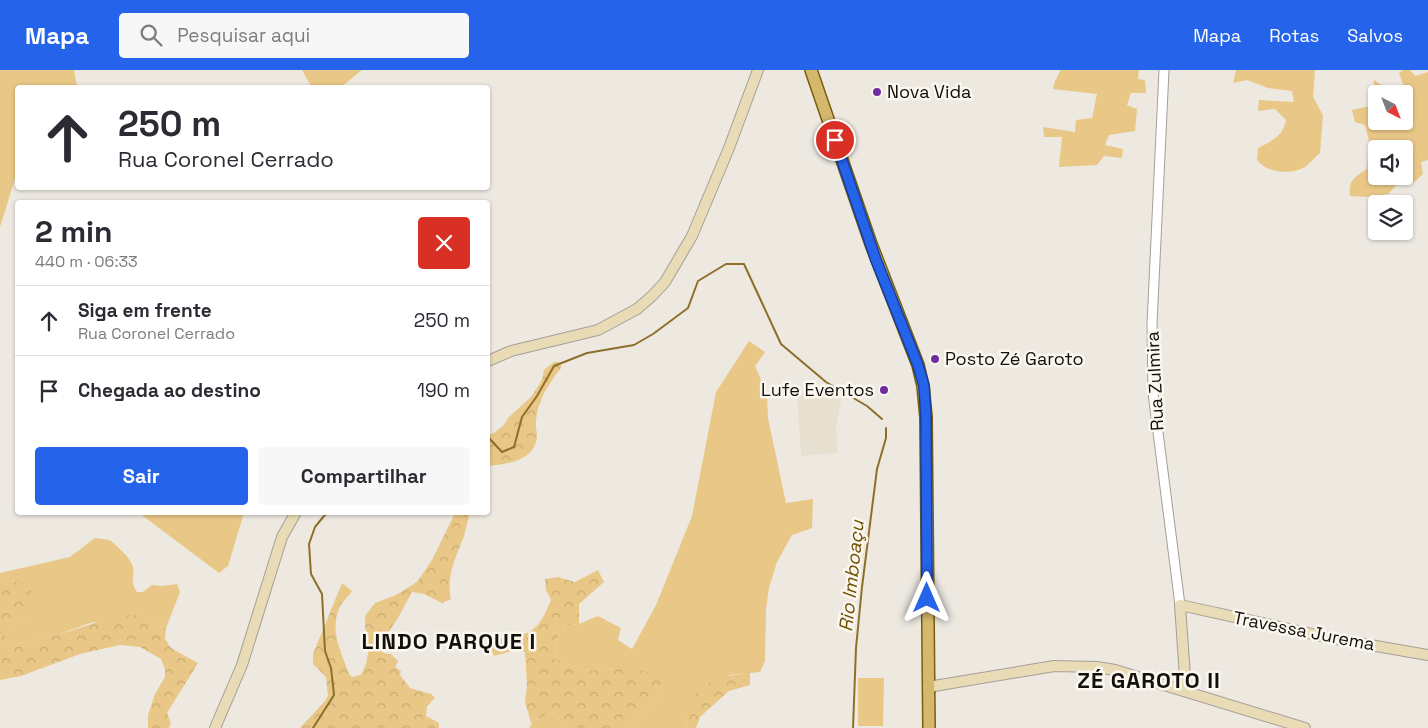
<!DOCTYPE html>
<html lang="pt">
<head>
<meta charset="utf-8">
<style>
  :root { --surface:#fff; --page:#f7f7f7; --text:#2b2b33; --muted:#7c7c81; --line:#e1e1e2; --accent:#2563eb }
  body { margin:0; font-family:"Space Grotesk",sans-serif; background:var(--page); color:var(--text); height:100vh; display:flex; flex-direction:column; font-size:19px; white-space:nowrap }
  * { box-sizing:border-box; margin:0 }
  p { font-size:16px; color:var(--muted) }
  .icon { flex:none; width:28px; height:28px; fill:none; stroke:currentColor; stroke-width:2; stroke-linecap:round; stroke-linejoin:round }
  .map { position:relative; flex:1; overflow:hidden }
  .side { position:absolute; left:15px; top:130px; width:475px; height:315px; display:flex; flex-direction:column; background:var(--surface); border-radius:5px; box-shadow:0 1px 4px #0004 }
  .side>* { flex:none }
  .top-card { position:absolute; left:15px; top:15px; width:475px; height:105px; border-radius:5px; box-shadow:0 1px 4px #0004; background:#fff; color:var(--text); overflow:hidden }
  .needle { width:32px; rotate:138deg }
  .controls { position:absolute; left:1368px; top:15px; display:grid; gap:10px }
  .controls a { display:grid; place-items:center; width:45px; height:45px; border-radius:5px; background:var(--surface); box-shadow:0 1px 4px #0004; font-size:25px }
  .pin { position:absolute; display:grid; place-items:center; width:42px; height:42px; color:#fff; margin:-21px; border:2px solid #fff; border-radius:50%; box-shadow:0 1px 5px #0007 }
  .me { position:absolute; width:55px; margin:-28px; rotate:0deg; stroke-linejoin:round; filter:drop-shadow(0 0 4px #0008) }
  .turn { display:flex; align-items:center; gap:18px; height:105px; padding:0 20px; font-size:22px }
  .turn .icon { width:65px; height:65px; stroke-width:2.5 }
  .turn b { display:block; font-size:35px; line-height:42px }
  .round { display:grid; place-items:center; flex:none; width:52px; height:52px; border-radius:5px; background:var(--page) }
  .summary { display:flex; align-items:center; justify-content:space-between; height:85px; padding:0 20px }
  h1 { font-size:30px; font-weight:600; line-height:38px }
  .primary-button { display:flex; gap:10px; margin-top:auto; padding:10px 20px }
  .primary-button a { flex:1; height:58px; border-radius:5px; background:var(--accent); color:#fff; font-size:20px; font-weight:600; line-height:58px; text-align:center }
  .primary-button a+a { background:var(--page); color:var(--text) }
  ul { padding:0; list-style:none }
  li { display:flex; align-items:center; gap:15px; height:70px; padding:0 20px; border-top:1px solid var(--line) }
  li div { flex:1 }
  li b { display:block; font-size:19px }
  li em { font-style:normal }
  header { display:flex; align-items:center; gap:30px; box-sizing:border-box; height:70px; padding:0 25px; background:var(--accent); color:#fff }
  header strong { font-size:24px }
  nav { display:flex; gap:28px; margin-inline-start:auto; font-size:18px }
  .search { width:350px; height:45px; background:var(--page); display:flex; align-items:center; gap:12px; box-sizing:border-box; padding:0 18px; border-radius:5px; color:var(--muted); font-size:19px }
  .map>svg:first-child { display:block }
</style>
</head>
<body>
<header>
<strong>Mapa</strong>
<div class="search"><svg class="icon" aria-label="search" viewBox="0 0 24 24"><circle cx="10" cy="10" r="6"/><path d="M15 15l6 6"/></svg>Pesquisar aqui</div>
<nav><a>Mapa</a><a>Rotas</a><a>Salvos</a></nav>
</header>
<div class="map">
<svg width="1428" height="658" viewBox="0 0 1428 658">
  <defs>
    <pattern id="forest-crowns" width="20" height="18" patternUnits="userSpaceOnUse" patternTransform="scale(1.25)"><rect width="20" height="18" fill="#e9c786"/><path d="M2 6a3 3 0 1 1 6 0M12 15a3 3 0 1 1 6 0" fill="none" stroke="#c7aa72"/></pattern>
  </defs>
  <rect width="100%" height="100%" fill="#ede9e1"/>
  <!-- built -->
  <path fill="#e7dfd0" d="M840 320 841 331 836 358 838 383 801 386 797 323Z"/>
  <!-- green -->
  <g fill="#e9c786">
    <path d="M0 0H74L77 16 18 18 17 102 0 157Z"/>
    <path d="M302 0H362L341 17 312 18Z"/>
    <path d="M1061 0H1139L1138 9 1145 10 1146 23H1131L1127 35 1137 39 1135 61 1109 65 1105 75 1123 79 1122 88 1104 86 1097 95 1059 97 1062 67H1044L1043 57 1075 62 1076 50 1092 48 1097 24 1053 19 1055 11Z"/>
    <path d="M1236 0H1315L1313 27 1323 45 1320 83C1315 87 1310 93 1305 97 1292 105 1266 103 1257 90L1258 78C1272 71 1283 66 1286 50L1275 39 1258 41 1259 30 1294 32 1292 21 1268 18 1247 10 1233 13Z"/>
    <path d="M1403 0H1410L1415 6 1428 2V90L1421 92 1423 104 1413 113 1405 79 1396 73 1398 79H1376V106H1403V108L1388 124 1366 127 1350 126C1348 110 1355 107 1367 99L1369 71 1365 55 1355 52 1352 40 1371 36 1374 10C1382 16 1390 20 1399 24H1376V51H1404V17L1399 3Z"/>
    <path d="M749 271 765 282 755 296 767 324 768 348 786 433 813 429 812 458 792 465 777 492 769 518 766 539 765 591 760 602 730 605 688 645 686 658H627L657 626 663 614 615 598 584 601 554 588 560 556 579 554 598 546 621 558 618 570 632 579 656 535 692 446 716 322Z"/>
    <path d="M139 443H244L228 496 219 503Z"/>
    <path d="M95 468 110 470C117 477 132 488 133 498 135 511 129 508 137 522H143L152 515 162 516 177 514 180 522 166 558 142 545 90 553 54 566 19 574 3 571 9 560 26 548 19 511 0 512V503L70 487Z"/>
    <path d="M858 608H884L883 656H858Z"/>
    <path d="M553 642 563 654 562 658H529L533 651Z"/>
  </g>
  <!-- forest -->
  <g fill="url(#forest-crowns)">
    <path d="M554 292H558L561 295V298C549 313 537 332 536 351 535 356 537 361 537 366 535 391 507 394 488 396V365L494 363 504 355 508 348 531 327 542 310 544 300Z"/>
    <path d="M455 443H470C468 450 466 458 464 466 456 487 446 506 451 529L442 533 424 524 412 522 398 548 379 576 383 583 391 584 398 591 395 597 401 601 400 605 410 618 431 624 435 628 427 636 426 646 439 653V658H300L325 631 328 626 326 607 313 594V584L342 513 352 521C349 526 343 531 340 536 329 561 341 581 349 604L352 607 361 605 366 594 369 578 365 556V546L375 533 396 525 417 512 432 490Z"/>
    <path d="M598 500 604 512 579 534V554L560 556 554 588 584 601 615 598 644 601 664 614 657 626 627 658H562L563 654 553 642 533 651 531 653 525 632 527 616 525 582 516 580 494 586 491 579C500 562 514 569 529 562 541 556 546 541 551 530L546 520 545 509 558 507 575 512Z"/>
    <path d="M19 511 30 517 34 535 26 548 9 560 3 571 19 574 54 566 120 545H142L166 558 165 569 171 578 198 593 167 643 171 653 169 658H148V645L155 624 165 607V599L161 589 140 577 120 575 80 584 21 606 0 610V512Z"/>
    <path d="M750 603V615L729 621 700 647 696 658H686C688 649 688 634 693 627 705 609 731 605 750 603Z"/>
  </g>
  <g fill="none" stroke-linecap="round" stroke-linejoin="round">
    <!-- stream -->
    <g stroke="#8e6f2a" stroke-width="2">
      <path d="M488 367 502 382 514 377 522 347 537 326 554 296 587 283 634 275 653 264 688 238 698 211 726 194H744L781 274 826 312 867 336 882 349"/>
      <path d="M313 658 334 625 331 598 325 581 322 524 311 504 309 474 315 457 324 446 329 442"/>
      <path d="M853 658 856 578 862 517 877 399 886 368V358"/>
    </g>
    <!-- tertiary casing -->
    <g stroke="#a4a098" stroke-width="11">
      <path id="tertiary" d="M1164 0 1152 254 1153 323 1180 535"/>
    </g>
    <!-- secondary casing -->
    <g stroke="#a4a098" stroke-width="12">
      <g id="secondary">
        <path d="M488 291 511 281 598 260 637 239 652 226 665 212 692 166 729 78 758 0"/>
        <path d="M928 617 1054 596 1097 597 1115 600 1305 658"/>
        <path d="M1186 621 1180 535 1330 568 1428 585"/>
        <path d="M215 658 242 595 282 467 296 442"/>
      </g>
    </g>
    <!-- primary casing -->
    <g stroke="#7c5e0c" stroke-width="14">
      <path id="primary" d="M811 0 871 174 918 295 923 316 926 347 929 658"/>
    </g>
    <!-- tertiary -->
    <use href="#tertiary" stroke="#fff" stroke-width="9"/>
    <!-- secondary -->
    <use href="#secondary" stroke="#e9dbb6" stroke-width="10"/>
    <!-- primary -->
    <use href="#primary" stroke="#d3b86d" stroke-width="11"/>
  </g>
  <g fill="none" stroke-linecap="round" stroke-linejoin="round">
    <!-- route casing -->
    <g stroke="#184099" stroke-width="12">
      <path id="route" d="M835 70 876 190 918 295 924 316 926 347 927 528"/>
    </g>
    <!-- route -->
    <use href="#route" stroke="#2563eb" stroke-width="9"/>
  </g>
  <!-- markers -->
  <g fill="#6f2da2" stroke="#fbf6ee" stroke-width="2">
    <circle cx="877" cy="22" r="5"/>
    <circle cx="935" cy="289" r="5"/>
    <circle cx="884" cy="320" r="5"/>
  </g>
  <g text-anchor="middle" stroke-width="5" stroke-linejoin="round" paint-order="stroke">
    <!-- poi labels -->
    <g font-size="18" fill="#11100d" stroke="#fbf6ee" text-anchor="start">
      <text x="887" y="28">Nova Vida</text>
      <text x="945" y="295">Posto Zé Garoto</text>
      <text x="874" y="326" text-anchor="end">Lufe Eventos</text>
    </g>
    <!-- street labels -->
    <g font-size="18" fill="#11100d" stroke="#fbf6ee">
      <text transform="translate(1155 311) rotate(-93)" y="6">Rua Zulmira</text>
      <text transform="translate(1304 561) rotate(11)" y="6">Travessa Jurema</text>
    </g>
    <!-- water labels -->
    <g font-size="19" font-style="italic" fill="#6f5103" stroke="#fbf6ee">
      <text transform="translate(851 506) rotate(-84)" y="7">Rio Imboaçu</text>
    </g>
    <!-- district labels -->
    <g font-size="22" font-weight="bold" letter-spacing="1" fill="#11100d" stroke="#fbf6ee">
      <text x="449" y="579">LINDO PARQUE I</text>
      <text x="1149" y="618">ZÉ GAROTO II</text>
    </g>
  </g>
</svg>
<div class="controls">
<a><svg class="needle" viewBox="-14 -14 28 28"><path d="M0-13l5 13h-10z" fill="#e53935"/><path d="M0 13l5-13h-10z" fill="#7c7c81"/></svg></a>
<a><svg class="icon" aria-label="sound" viewBox="0 0 24 24"><path d="M4 9h4l5-4v14l-5-4H4zM17 9q2 3 0 6"/></svg></a>
<a><svg class="icon" aria-label="layers" viewBox="0 0 24 24"><path d="M12 4l9 5-9 5-9-5zM3 14l9 5 9-5"/></svg></a>
</div>
<div class="pin" style="left:835px;top:70px;background:#d93025"><svg class="icon" aria-label="arrive" viewBox="0 0 24 24"><path d="M6 21V4h12l-3 4 3 4H6"/></svg></div>
<svg class="me" style="left:927px;top:528px" viewBox="-20 -20 40 40"><path d="M0-17L14 15 0 8-14 15z" fill="#2563eb" stroke="#fff" stroke-width="4"/></svg>
<div class="top-card">
<div class="turn"><svg class="icon" aria-label="ahead" viewBox="0 0 24 24"><path d="M12 20V5M6 11l6-6 6 6"/></svg><div><b>250 m</b>Rua Coronel Cerrado</div></div>
</div>
<section class="side">
<div class="summary"><div><h1>2 min</h1><p>440 m · 06:33</p></div><a class="round" style="background:#d93025;color:#fff"><svg class="icon" aria-label="close" viewBox="0 0 24 24"><path d="M6 6l12 12M18 6L6 18"/></svg></a></div>
<ul>
<li><svg class="icon" aria-label="ahead" viewBox="0 0 24 24"><path d="M12 20V5M6 11l6-6 6 6"/></svg><div><b>Siga em frente</b><p>Rua Coronel Cerrado</p></div><em>250 m</em></li>
<li><svg class="icon" aria-label="arrive" viewBox="0 0 24 24"><path d="M6 21V4h12l-3 4 3 4H6"/></svg><div><b>Chegada ao destino</b></div><em>190 m</em></li>
</ul>
<div class="primary-button"><a>Sair</a><a>Compartilhar</a></div>
</section>
</div>
</body>
</html>
